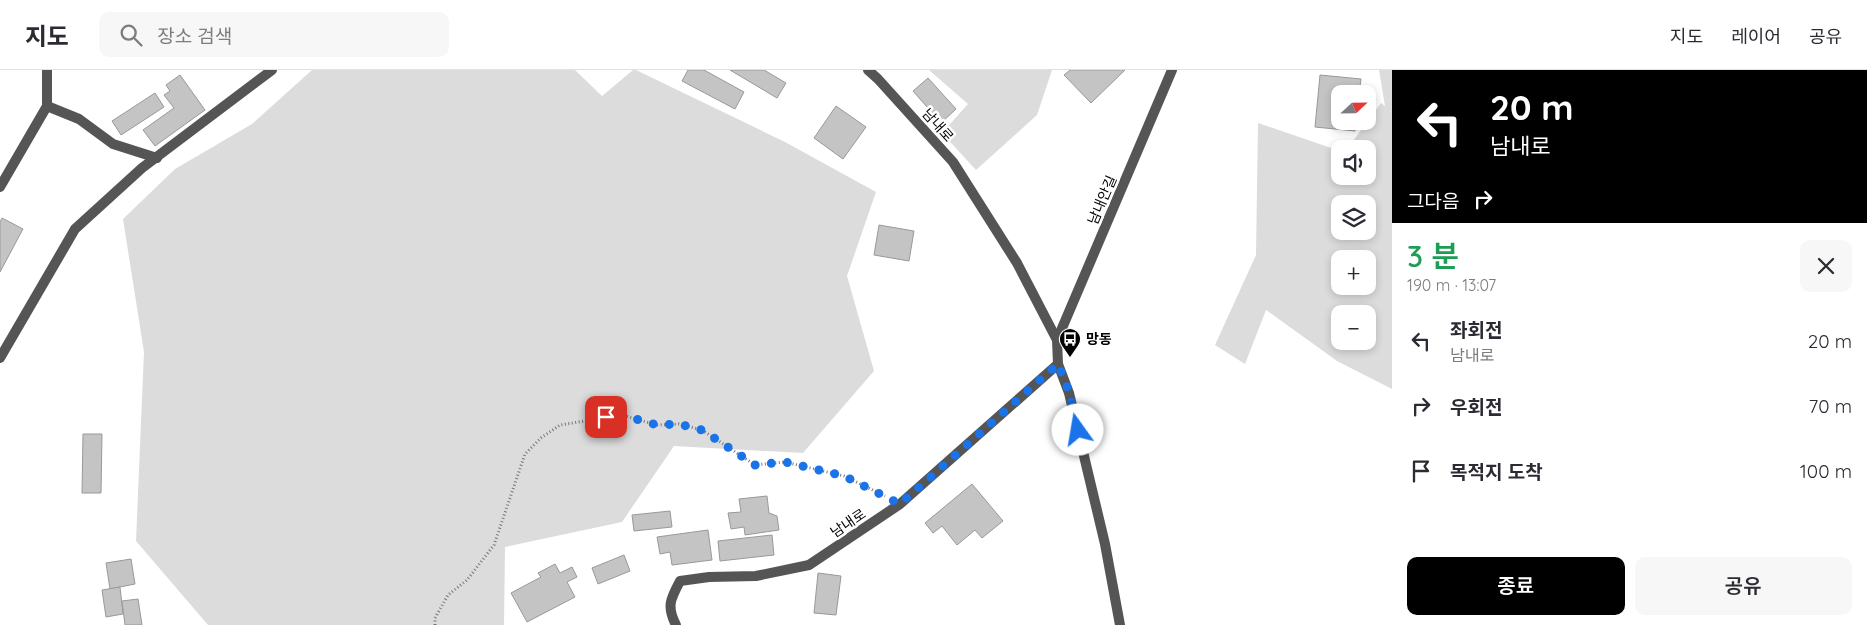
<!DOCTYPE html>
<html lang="ko">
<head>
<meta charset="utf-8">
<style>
  :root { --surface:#fff; --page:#f7f7f7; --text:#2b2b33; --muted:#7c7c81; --line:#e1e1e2; --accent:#000 }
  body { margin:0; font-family:Quicksand,"Noto Sans KR",sans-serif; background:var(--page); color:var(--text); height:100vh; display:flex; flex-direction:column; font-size:19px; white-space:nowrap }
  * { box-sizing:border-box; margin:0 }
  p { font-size:16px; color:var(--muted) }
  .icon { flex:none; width:28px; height:28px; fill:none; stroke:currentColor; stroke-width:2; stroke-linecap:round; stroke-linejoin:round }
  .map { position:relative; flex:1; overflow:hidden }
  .drawer { display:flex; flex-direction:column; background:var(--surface); width:475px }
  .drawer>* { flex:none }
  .guide { background:#000; color:#fff; overflow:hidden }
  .needle { width:32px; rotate:68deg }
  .tools { position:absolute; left:1331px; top:15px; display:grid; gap:10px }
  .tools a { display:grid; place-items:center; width:45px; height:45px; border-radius:10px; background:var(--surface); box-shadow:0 2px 8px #0003; font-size:25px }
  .pin { position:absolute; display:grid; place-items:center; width:42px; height:42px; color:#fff; margin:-21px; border-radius:10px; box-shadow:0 2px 8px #0006 }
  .me { position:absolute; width:55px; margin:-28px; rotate:347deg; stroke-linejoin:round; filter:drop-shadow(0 0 4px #0008) }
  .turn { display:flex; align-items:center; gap:18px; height:105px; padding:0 15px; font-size:22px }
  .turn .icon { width:65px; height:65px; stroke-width:2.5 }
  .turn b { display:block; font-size:35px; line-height:42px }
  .then { display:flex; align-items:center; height:48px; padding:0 15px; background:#0003; gap:10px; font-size:19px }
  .round { display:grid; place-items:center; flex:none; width:52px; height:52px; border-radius:10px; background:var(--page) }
  .head { display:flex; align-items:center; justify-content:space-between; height:85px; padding:0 15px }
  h1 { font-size:30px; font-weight:600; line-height:38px; color:#1e9e55 }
  .cta { display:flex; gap:10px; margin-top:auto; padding:10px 15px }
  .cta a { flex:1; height:58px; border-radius:10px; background:var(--accent); color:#fff; font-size:20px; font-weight:600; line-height:58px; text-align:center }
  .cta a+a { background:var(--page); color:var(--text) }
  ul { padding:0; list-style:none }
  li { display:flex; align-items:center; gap:15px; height:65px; padding:0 15px }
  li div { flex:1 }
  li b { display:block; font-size:19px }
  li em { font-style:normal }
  header { display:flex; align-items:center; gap:30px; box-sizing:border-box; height:70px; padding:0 25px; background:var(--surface); border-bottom:1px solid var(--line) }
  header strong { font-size:24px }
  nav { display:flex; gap:28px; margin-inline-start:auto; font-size:18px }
  .search { width:350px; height:45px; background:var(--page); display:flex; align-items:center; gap:12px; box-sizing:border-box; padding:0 18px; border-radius:10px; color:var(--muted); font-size:19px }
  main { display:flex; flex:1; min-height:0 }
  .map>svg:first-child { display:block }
</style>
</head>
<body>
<header>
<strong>지도</strong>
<div class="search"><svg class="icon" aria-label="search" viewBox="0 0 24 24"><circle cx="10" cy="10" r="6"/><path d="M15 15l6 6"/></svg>장소 검색</div>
<nav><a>지도</a><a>레이어</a><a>공유</a></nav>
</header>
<main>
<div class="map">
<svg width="1392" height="555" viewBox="0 0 1392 555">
  <rect width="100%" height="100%" fill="#fff"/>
  <!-- green -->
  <g fill="#dcdcdc" fill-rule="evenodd">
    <path d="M312 0H575L602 26 633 0H636L785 72 876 122 847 206 874 301 803 383 674 376 622 452 505 477 504 555H208L136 471 144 282 123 149 175 99 252 54Z"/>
    <path d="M929 0H1052L1037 45 976 100 942 63 968 34Z"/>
    <path d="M1379 0H1392V319L1337 291 1266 240 1245 294 1215 275 1256 185 1258 53 1340 81V106H1368V79H1347L1381 33 1385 36ZM1340 134H1368V161H1340ZM1340 189H1368V216H1340ZM1340 244H1368V271H1340Z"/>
  </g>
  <!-- building -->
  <g fill="#c4c4c4" stroke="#999">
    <path d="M688 0H704L744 22 735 39 682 11Z"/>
    <path d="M730 0H764L786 13 777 28Z"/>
    <path d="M1070 0H1125L1091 33 1064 5Z"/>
    <path d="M180 5 205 40 155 76 143 60 174 38 164 25 170 21 166 15Z"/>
    <path d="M1320 5 1361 9 1359 24H1340V51H1356L1355 61 1315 57Z"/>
    <path d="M928 8 956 39 941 53 913 21Z"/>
    <path d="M155 23 164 37 121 65 112 51Z"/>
    <path d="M836 36 866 57 843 89 814 68Z"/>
    <path d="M2 148 23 159 0 202V152Z"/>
    <path d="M879 155 914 161 909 191 874 185Z"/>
    <path d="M83 364H102L101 423H82Z"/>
    <path d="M972 414 1003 451 982 468 975 460 957 475 942 456 933 463 925 453Z"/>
    <path d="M767 426 769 443 777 446 779 460 745 465 744 457 731 459 728 443 741 442 739 429Z"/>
    <path d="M670 441 672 457 634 461 632 445Z"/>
    <path d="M708 460 712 490 672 495 670 482 660 484 657 467Z"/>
    <path d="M772 465 774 485 720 491 718 471Z"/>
    <path d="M624 485 630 501 598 514 592 498Z"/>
    <path d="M131 489 135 514 110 519 106 493Z"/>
    <path d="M555 494 560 503 572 497 577 507 567 512 575 527 527 552 511 523 541 507 538 503Z"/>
    <path d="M818 503 841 506 836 545 814 543Z"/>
    <path d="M120 517 123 544 106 547 102 520Z"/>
    <path d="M138 529 142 555H125L122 531Z"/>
  </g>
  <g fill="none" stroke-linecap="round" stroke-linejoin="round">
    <!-- path -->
    <path stroke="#777" stroke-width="3" stroke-dasharray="1 2.5" stroke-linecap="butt" d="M435 555V548L448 525 467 510 494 475 525 384 541 368 560 355 622 345 657 355 679 354 702 360 755 395 785 392 844 406 885 426"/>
    <!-- minor -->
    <g stroke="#555" stroke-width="10">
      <path d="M47 36 79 49 113 74 157 88"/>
      <path d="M0 117 47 36V0"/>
      <path d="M1057 270 1172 0"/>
      <path d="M0 288 75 159 142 98 272 0"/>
      <path d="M676 555C666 536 671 528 680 511L709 507 756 506 809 495 900 434 1058 294"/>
    </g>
    <!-- tertiary -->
    <path stroke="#555" stroke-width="10" d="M868 0 878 9 953 92 1017 193 1057 270 1058 294 1069 323 1105 474 1120 555"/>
  </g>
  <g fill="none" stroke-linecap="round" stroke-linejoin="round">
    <!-- route -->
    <path stroke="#1a73e8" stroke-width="9" stroke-dasharray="0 16.2" d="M606 347 622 345 657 355 679 354 702 360 755 395 785 392 844 406 900 434 1058 294 1069 322 1078 360"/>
  </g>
  <!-- icons -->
  <defs>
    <g id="bus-pin" transform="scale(1.125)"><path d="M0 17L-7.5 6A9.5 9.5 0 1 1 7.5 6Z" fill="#000" stroke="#fff"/><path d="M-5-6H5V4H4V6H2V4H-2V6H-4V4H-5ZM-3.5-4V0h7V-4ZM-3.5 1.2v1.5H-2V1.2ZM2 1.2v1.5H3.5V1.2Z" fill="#fff"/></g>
  </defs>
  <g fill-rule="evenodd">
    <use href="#bus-pin" x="1070" y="269"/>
  </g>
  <g text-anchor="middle" stroke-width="5" stroke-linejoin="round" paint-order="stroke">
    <!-- street labels -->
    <g font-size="14" fill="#000" stroke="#fff">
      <text transform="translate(938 55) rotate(48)" y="5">남내로</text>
      <text transform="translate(1102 130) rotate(-67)" y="5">남내안길</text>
      <text transform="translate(848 453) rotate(-34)" y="5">남내로</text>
    </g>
    <!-- poi labels -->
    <g font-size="14" font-weight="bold" fill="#000" stroke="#fff" text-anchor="start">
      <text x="1086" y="274">망동</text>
    </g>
  </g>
</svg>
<div class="tools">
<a><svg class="needle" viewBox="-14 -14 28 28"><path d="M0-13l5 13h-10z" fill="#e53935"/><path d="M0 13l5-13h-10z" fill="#7c7c81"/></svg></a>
<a><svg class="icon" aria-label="sound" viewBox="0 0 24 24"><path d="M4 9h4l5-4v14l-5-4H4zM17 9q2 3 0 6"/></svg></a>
<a><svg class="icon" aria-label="layers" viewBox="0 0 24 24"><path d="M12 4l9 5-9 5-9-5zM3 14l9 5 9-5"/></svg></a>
<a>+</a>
<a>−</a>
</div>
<div class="pin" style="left:606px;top:347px;background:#d93025"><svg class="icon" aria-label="arrive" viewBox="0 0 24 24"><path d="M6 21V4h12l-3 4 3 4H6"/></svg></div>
<svg class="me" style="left:1078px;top:360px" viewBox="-20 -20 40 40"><circle r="19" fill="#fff"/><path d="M0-13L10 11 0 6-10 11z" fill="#1a73e8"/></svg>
</div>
<section class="drawer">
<div class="guide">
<div class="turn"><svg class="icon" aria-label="left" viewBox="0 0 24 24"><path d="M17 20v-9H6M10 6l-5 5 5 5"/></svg><div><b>20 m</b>남내로</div></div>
<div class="then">그다음<svg class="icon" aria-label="right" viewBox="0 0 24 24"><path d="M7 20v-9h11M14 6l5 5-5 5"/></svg></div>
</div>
<div class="head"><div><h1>3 분</h1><p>190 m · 13:07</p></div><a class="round"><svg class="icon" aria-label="close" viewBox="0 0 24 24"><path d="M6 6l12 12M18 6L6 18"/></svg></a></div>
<ul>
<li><svg class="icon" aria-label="left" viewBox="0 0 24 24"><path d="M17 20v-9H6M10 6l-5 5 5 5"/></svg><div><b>좌회전</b><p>남내로</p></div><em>20 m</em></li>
<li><svg class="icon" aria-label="right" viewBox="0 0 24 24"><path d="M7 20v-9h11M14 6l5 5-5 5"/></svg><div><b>우회전</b></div><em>70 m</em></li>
<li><svg class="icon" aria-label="arrive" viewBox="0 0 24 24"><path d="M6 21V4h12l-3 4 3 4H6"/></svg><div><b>목적지 도착</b></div><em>100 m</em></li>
</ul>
<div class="cta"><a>종료</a><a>공유</a></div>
</section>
</main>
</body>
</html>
